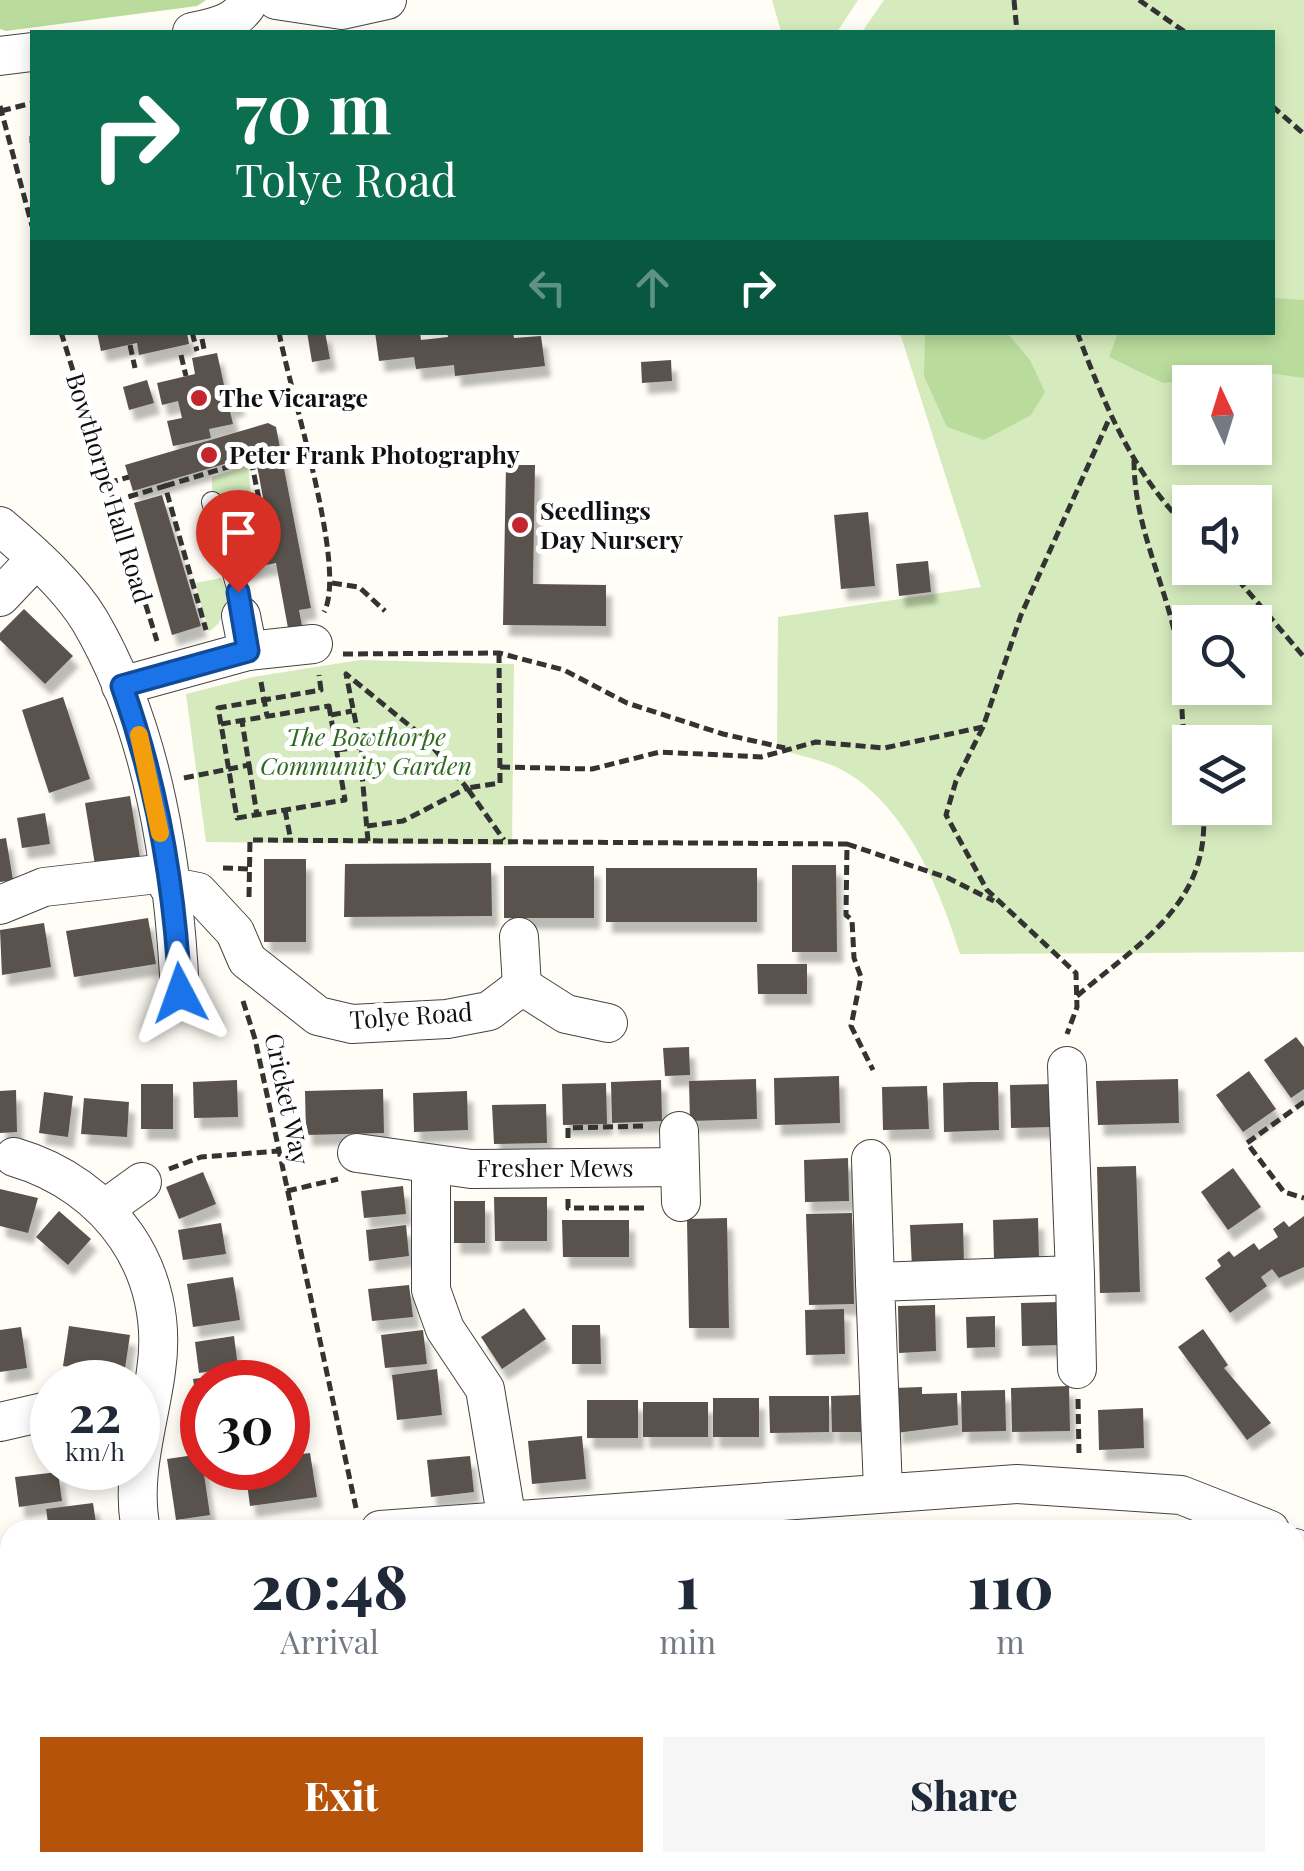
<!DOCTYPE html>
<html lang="en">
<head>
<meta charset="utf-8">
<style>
  :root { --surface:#fff; --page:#f6f6f7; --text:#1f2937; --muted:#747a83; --accent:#b45309 }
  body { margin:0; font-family:"Playfair Display",serif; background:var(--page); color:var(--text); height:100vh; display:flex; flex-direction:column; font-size:38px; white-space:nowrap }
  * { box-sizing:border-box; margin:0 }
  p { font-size:32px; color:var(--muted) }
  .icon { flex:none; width:55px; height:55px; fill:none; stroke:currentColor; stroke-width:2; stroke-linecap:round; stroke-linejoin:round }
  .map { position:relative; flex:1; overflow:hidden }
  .drawer { position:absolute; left:0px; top:1520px; width:1305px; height:352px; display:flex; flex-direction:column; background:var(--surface); border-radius:30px 30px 0 0; box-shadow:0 5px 15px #0003 }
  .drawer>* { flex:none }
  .hud { position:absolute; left:30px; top:30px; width:1245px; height:305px; border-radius:0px; box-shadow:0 5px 15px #0003; background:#0b6e4f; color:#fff; overflow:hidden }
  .needle { width:65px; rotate:356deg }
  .buttons { position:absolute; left:1172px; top:365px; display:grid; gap:20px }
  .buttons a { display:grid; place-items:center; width:100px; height:100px; border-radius:0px; background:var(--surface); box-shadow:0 5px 15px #0003; font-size:50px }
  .speed { position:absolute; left:30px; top:1360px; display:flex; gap:20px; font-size:50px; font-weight:700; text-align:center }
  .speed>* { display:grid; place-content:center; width:130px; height:130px; border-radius:50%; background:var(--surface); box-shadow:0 5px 15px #0003; line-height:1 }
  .speed small { font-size:25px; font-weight:400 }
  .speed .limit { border:15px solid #d22; background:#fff; color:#111 }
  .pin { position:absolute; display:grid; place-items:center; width:85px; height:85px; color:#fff; margin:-102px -42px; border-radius:50% 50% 50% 0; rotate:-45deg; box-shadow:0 0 10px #0007 }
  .pin .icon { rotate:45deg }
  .me { position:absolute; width:110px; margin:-55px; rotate:356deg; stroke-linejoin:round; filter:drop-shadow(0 0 8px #0008) }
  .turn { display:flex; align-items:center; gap:35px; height:210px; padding:0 40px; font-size:45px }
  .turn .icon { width:130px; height:130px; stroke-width:2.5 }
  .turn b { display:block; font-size:70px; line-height:85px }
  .lanes { display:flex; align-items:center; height:95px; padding:0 40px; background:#0003; justify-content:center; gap:50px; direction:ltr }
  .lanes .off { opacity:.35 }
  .eta { display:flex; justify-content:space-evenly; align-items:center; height:170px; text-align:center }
  .eta b { font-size:60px; font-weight:800; line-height:70px }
  .action { display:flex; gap:20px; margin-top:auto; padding:20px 40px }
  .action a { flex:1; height:115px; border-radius:0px; background:var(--accent); color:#fff; font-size:40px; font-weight:800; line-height:115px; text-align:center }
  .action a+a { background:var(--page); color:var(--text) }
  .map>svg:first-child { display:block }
</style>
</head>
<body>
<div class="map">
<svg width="1304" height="1871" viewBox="0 0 1304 1871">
  <defs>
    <filter id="shadow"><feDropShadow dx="6" dy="11" stdDeviation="2.5" flood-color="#0004"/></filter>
  </defs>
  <rect width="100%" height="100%" fill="#fffdf5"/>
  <!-- green -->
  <g fill="#d5ebbd" fill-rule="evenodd">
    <path d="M772 0H858L837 32H781Z"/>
    <path d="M884 0H1304V952L960 954C940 889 906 806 844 771 825 760 798 756 777 748L778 617 981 587 900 333 1272 332V32H862ZM1190 382H1255V448H1190ZM1190 502H1255V568H1190ZM1190 622H1255V688H1190ZM1190 742H1255V808H1190Z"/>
    <path d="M248 465 251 494 227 500 212 493V477Z"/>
    <path d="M221 578 229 594 219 623 209 632 195 583Z"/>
    <path d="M360 660 514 664 512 845 206 842 186 694 253 677Z"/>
  </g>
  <!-- forest -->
  <g fill="#b9dc9c">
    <path d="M0 0H206L197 6 6 31 0 29Z"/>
    <path d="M1273 298 1304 300V378L1262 372 1163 383 1109 357 1118 333 1272 332Z"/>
    <path d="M925 333H1007L1030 360 1045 392 1031 415 984 440 947 427 924 376Z"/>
  </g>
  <!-- building -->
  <g fill="#5a524d" filter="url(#shadow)">
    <path d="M97 332H187L189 344 139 355 137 343 101 351Z"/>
    <path d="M307 332H325L330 359 312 362Z"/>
    <path d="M375 332H420L421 340 448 337 447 332H513L514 338 541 336 545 366 455 376 454 365 416 369 414 357 379 361Z"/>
    <path d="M217 353 226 394 235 392 239 405 229 407 233 424 209 429 211 438 173 446 167 421 182 418 178 401 162 405 157 383 195 374 192 358Z"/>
    <path d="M671 360 672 381 642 383 641 362Z"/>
    <path d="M147 380 154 403 129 410 123 387Z"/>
    <path d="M268 423 276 427 311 608 299 610 302 626 288 628 276 563 244 570 241 557 273 551 255 455 133 491 125 465Z"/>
    <path d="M506 465H535L533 584 606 585V626L503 625Z"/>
    <path d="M162 495 201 626 172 635 134 503Z"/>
    <path d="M868 512 875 586 841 589 834 515Z"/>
    <path d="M928 561 931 592 899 596 896 564Z"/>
    <path d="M24 609 73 656 45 684 0 640V633Z"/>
    <path d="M63 697 90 779 49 793 22 710Z"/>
    <path d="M130 796 140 858 95 865 85 803Z"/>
    <path d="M45 813 50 844 22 848 17 818Z"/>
    <path d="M6 838 13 880 0 882V839Z"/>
    <rect x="264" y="859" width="42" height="83"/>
    <path d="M491 863 492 916 344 917 345 864Z"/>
    <path d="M792 865H836L837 952H792Z"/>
    <rect x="504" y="866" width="90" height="52"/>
    <rect x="606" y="868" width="151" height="54"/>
    <path d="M148 918 156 964 74 977 66 931Z"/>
    <path d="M44 923 51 967 2 975 0 930Z"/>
    <path d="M757 964H807V994H758Z"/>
    <path d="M1296 1037 1304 1047V1089L1291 1098 1264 1060Z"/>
    <path d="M689 1047 690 1075 665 1076 663 1048Z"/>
    <path d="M1249 1071 1276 1109 1243 1132 1216 1095Z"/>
    <path d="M839 1076 840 1123 775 1125 774 1078Z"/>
    <path d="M756 1079 757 1119 690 1121 689 1081Z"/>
    <path d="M1178 1079 1179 1123 1098 1125 1096 1081Z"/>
    <path d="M237 1080 238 1117 194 1118 193 1082Z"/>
    <path d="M661 1080 662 1121 612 1123 611 1082Z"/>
    <path d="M971 1082H998L999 1130 944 1132 943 1083Z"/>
    <path d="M606 1083 607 1124 563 1125 562 1084Z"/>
    <rect x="141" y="1084" width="32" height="45"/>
    <path d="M1054 1084 1055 1127 1011 1128 1010 1085Z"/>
    <path d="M927 1086 929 1129 883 1130 882 1087Z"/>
    <path d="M383 1089 384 1133 306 1135 305 1091Z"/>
    <path d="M16 1090 17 1132 0 1133V1091Z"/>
    <path d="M467 1091 468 1130 414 1132 413 1093Z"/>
    <path d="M44 1092 73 1096 68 1137 39 1133Z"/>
    <path d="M84 1098 129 1102 127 1137 81 1134Z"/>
    <path d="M546 1104 547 1143 494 1144 492 1105Z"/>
    <path d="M848 1158 849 1201 805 1202 804 1160Z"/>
    <path d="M1136 1166 1140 1292 1100 1293 1097 1167Z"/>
    <path d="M1233 1168 1261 1207 1228 1230 1201 1192Z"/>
    <path d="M203 1172 216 1204 179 1219 166 1187Z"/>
    <path d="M403 1186 406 1214 364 1218 361 1191Z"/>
    <path d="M0 1189 38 1198 28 1233 0 1226Z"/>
    <path d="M494 1197H547V1241H495Z"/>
    <rect x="454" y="1201" width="31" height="42"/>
    <path d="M59 1211 91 1239 68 1265 36 1237Z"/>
    <path d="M852 1213 854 1304 809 1305 806 1214Z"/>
    <path d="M1304 1216V1267L1279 1278 1272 1269 1261 1277 1267 1286 1230 1313 1205 1278 1221 1266 1217 1260 1229 1251 1234 1257 1254 1243 1259 1250 1278 1237 1273 1229 1284 1221 1289 1227Z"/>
    <path d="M727 1218 729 1328H689L687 1219Z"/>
    <path d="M1038 1218 1039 1260 994 1261 993 1220Z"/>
    <path d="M562 1220H629V1257H563Z"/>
    <path d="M221 1223 226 1254 183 1260 178 1230Z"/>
    <path d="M963 1223 964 1266 912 1268 910 1225Z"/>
    <path d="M406 1225 409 1256 369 1261 366 1230Z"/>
    <path d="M233 1277 240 1320 193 1327 187 1284Z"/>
    <path d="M409 1285 413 1317 372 1321 368 1289Z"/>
    <path d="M1059 1302 1060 1345 1022 1346 1021 1303Z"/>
    <path d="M935 1305 936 1351 899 1353 898 1306Z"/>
    <path d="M524 1308 546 1339 502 1369 481 1337Z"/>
    <path d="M844 1309 845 1354 806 1355 805 1310Z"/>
    <path d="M995 1316V1347L967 1348 966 1317Z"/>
    <path d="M572 1325H600L601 1364H572Z"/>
    <path d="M69 1326 130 1335 124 1375 63 1366Z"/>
    <path d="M21 1327 27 1368 0 1372V1330Z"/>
    <path d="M1203 1329 1228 1365 1224 1368 1271 1423 1247 1440 1178 1347Z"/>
    <path d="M423 1330 427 1364 385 1368 381 1335Z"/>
    <path d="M234 1336 238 1367 199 1373 195 1342Z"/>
    <path d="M437 1369 442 1415 397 1420 392 1375Z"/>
    <path d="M235 1373 237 1382H202V1411H198L193 1379Z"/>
    <path d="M1069 1386 1070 1431 1012 1432 1011 1388Z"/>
    <path d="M922 1387V1394L957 1393 958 1425 896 1433 894 1388Z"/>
    <path d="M1005 1390 1006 1431 962 1432 961 1391Z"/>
    <path d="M860 1395 861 1432H832L831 1396Z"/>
    <path d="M769 1396H829V1432L770 1433Z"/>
    <rect x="713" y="1398" width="46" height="39"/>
    <rect x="587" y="1400" width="51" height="38"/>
    <rect x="643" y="1402" width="65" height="35"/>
    <path d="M1143 1408 1144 1448 1099 1450 1098 1410Z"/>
    <path d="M582 1436 586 1479 532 1484 528 1441Z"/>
    <path d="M310 1453 317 1497 250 1506 245 1468H288V1456Z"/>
    <path d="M201 1454 210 1515 176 1520 167 1459Z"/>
    <path d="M470 1456 474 1492 431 1497 427 1460Z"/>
    <path d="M58 1472 62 1501 19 1507 15 1477Z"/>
    <path d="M93 1503 97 1530H49L46 1509Z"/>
    <path d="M1138 1520V1530H1095L1094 1522Z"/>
    <path d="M956 1523V1530H890V1527Z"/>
    <path d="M1038 1523 1039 1530H997V1525Z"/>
    <path d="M1295 1593 1304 1599V1630L1295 1644Z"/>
    <path d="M6 1700 10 1746 0 1747V1701Z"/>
    <path d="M1304 1796V1856L1295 1840V1801Z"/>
    <path d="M10 1808V1855L0 1857V1810Z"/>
    <path d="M473 1862H511L513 1871H474Z"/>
    <path d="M648 1862H685L690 1871H653Z"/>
    <path d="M724 1862H766L770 1871H728Z"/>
    <path d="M825 1862H874L866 1871H834Z"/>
  </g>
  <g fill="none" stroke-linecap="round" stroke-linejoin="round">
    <!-- lane casing -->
    <g stroke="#444" stroke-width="22">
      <path id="lane" d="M212 502 238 591 241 616"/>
    </g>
    <!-- street casing -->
    <g stroke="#444" stroke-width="40">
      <g id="street">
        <path d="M276 0 342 10 387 0"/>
        <path d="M192 32C216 27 238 23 250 0"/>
        <path d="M0 56 32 52"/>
        <path d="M0 526C31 552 69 586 90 621 154 730 174 868 180 993"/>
        <path d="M0 597 36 559"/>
        <path d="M241 616 248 651"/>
        <path d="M121 686 248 651 313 644"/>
        <path d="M168 886 198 892 235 932 247 960 318 1016 352 1024 447 1019 489 1011 522 986 566 1014 608 1023"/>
        <path d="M0 905 44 887 166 873"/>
        <path d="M519 937 522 986"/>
        <path d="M679 1131 681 1202"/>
        <path d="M357 1153 471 1169 680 1167"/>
        <path d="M14 1157C110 1185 171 1271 156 1371 149 1424 130 1476 141 1530"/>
        <path d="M871 1159 875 1282"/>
        <path d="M431 1166V1290L445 1329 485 1389 507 1521"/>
        <path d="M106 1208 142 1182"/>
        <path d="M1075 1275 1077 1369"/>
        <path d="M0 1422 52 1410"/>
        <path d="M883 1491 875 1282 1075 1275 1067 1066"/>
        <path d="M380 1530 1017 1484 1181 1495 1270 1530"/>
        <path d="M1295 1548 1304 1554"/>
        <path d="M0 1579 10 1578"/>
        <path d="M1295 1773 1304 1772"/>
        <path d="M143 1862 144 1871"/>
        <path d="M798 1871 800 1862"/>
      </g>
    </g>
    <!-- path -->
    <g stroke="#333" stroke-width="5" stroke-dasharray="10 5" stroke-linecap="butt">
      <path d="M1014 0 1017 32"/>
      <path d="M1139 0 1185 32"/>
      <path d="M0 106 32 226"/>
      <path d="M1272 106 1304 134"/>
      <path d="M1 111 32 103"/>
      <path d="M32 136V143"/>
      <path d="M61 332 157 641"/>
      <path d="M192 332 197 351"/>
      <path d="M279 332C289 389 348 568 324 612"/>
      <path d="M1077 332C1105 406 1133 475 1190 530"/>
      <path d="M202 339 204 349"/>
      <path d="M130 345 135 368"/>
      <path d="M181 355 186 376"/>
      <path d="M1134 460C1134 528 1166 583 1178 649 1185 685 1177 721 1190 757"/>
      <path d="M108 483 129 477"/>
      <path d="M165 486 251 460 269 548"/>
      <path d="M114 501 165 486 206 630"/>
      <path d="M1228 568 1304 657"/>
      <path d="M332 583 359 587 385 611"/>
      <path d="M499 653 500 783 467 788 504 840"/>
      <path d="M343 654 499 653 564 670 627 703 723 734 785 748"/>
      <path d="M261 682 267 716"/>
      <path d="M329 706 345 800 237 818 221 724Z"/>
      <path d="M331 715 352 711"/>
      <path d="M221 724 218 708 321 690 319 675"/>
      <path d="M983 727 956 781 946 815 987 890 1076 973 1077 1007 1067 1034"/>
      <path d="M337 750 359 747"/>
      <path d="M249 765 257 815"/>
      <path d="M340 766 361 763"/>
      <path d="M500 767 592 769 660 752 761 757 816 742 884 748 983 727 1021 615 1110 417"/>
      <path d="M184 778 249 765 242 721"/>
      <path d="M285 810 291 841"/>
      <path d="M367 826 403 821 467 788 426 739 346 674 363 758 361 763 368 841"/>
      <path d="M847 844 948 878 994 901"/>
      <path d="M223 868 250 869"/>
      <path d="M249 897 250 840 847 844 846 915 852 920 854 958 861 977 851 1026 873 1070"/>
      <path d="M1077 996C1139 943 1212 903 1203 808"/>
      <path d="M243 1001 255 1039 356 1508"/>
      <path d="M1304 1102 1247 1143 1284 1192 1304 1198"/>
      <path d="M568 1138V1128L646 1126"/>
      <path d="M169 1169 201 1157 279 1151"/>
      <path d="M287 1191 338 1179"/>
      <path d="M568 1199V1208H648"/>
      <path d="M1078 1399 1079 1453"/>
      <path d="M0 1790 10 1789"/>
      <path d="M435 1862 436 1871"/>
    </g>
    <!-- lane -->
    <use href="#lane" stroke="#fff" stroke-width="20"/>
    <!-- street -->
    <use href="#street" stroke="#fff" stroke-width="38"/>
  </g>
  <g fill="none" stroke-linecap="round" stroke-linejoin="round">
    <!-- route casing -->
    <g stroke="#114b97" stroke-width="25">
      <path id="route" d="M180 993C175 889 157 784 122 686L248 651 238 592"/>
    </g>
    <!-- route -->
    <use href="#route" stroke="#1a73e8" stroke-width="18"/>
    <!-- slow -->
    <path stroke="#f59e0b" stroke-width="18" d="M139 735 160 833"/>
  </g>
  <!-- markers -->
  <g fill="#c4262e" stroke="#fff" stroke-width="4">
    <circle cx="199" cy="398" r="10"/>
    <circle cx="209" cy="455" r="10"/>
    <circle cx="520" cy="525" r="10"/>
  </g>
  <g text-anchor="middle" stroke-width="10" stroke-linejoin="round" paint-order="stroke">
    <!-- poi labels -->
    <g font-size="25" font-weight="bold" fill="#111" stroke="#fff" text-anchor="start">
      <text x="219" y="407">The Vicarage</text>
      <text x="229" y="464">Peter Frank Photography</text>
      <text x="540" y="520">Seedlings<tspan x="540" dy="29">Day Nursery</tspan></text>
    </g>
    <!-- street labels -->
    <g font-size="25" fill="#111" stroke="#fff">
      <text transform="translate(109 488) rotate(73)" y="9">Bowthorpe Hall Road</text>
      <text transform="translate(411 1016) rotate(-4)" y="9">Tolye Road</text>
      <text transform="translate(287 1099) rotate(78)" y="9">Cricket Way</text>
      <text x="555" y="1177">Fresher Mews</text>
    </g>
    <!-- park labels -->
    <g font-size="25" font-style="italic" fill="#2f6b1f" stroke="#fff">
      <text x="366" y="746">The Bowthorpe<tspan x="366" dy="29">Community Garden</tspan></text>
    </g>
  </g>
</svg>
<div class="buttons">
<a><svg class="needle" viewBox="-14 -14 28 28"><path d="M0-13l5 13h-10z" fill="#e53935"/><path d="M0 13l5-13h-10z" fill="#747a83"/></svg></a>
<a><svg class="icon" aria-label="sound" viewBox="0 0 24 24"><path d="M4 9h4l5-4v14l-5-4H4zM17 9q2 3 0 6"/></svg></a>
<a><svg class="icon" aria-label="search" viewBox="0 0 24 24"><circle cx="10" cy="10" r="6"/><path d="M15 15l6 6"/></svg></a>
<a><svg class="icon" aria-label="layers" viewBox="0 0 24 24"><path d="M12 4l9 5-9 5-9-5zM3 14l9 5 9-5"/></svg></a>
</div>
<div class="speed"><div>22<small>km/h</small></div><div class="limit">30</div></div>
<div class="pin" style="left:238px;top:592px;background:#d93025"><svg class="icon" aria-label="arrive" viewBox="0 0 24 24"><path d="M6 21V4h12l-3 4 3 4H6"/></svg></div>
<svg class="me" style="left:180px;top:993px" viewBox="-20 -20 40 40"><path d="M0-17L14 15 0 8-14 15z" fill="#1a73e8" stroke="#fff" stroke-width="4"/></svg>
<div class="hud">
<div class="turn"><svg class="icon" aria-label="right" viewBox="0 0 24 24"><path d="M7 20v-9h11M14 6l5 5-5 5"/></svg><div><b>70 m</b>Tolye Road</div></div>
<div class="lanes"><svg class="icon off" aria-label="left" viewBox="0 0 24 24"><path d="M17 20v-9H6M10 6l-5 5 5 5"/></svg><svg class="icon off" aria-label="ahead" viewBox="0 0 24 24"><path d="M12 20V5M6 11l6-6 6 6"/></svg><svg class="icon" aria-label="right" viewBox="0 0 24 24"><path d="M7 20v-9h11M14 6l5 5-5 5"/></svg></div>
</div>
<section class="drawer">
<div class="eta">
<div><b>20:48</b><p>Arrival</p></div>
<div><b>1</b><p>min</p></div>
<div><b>110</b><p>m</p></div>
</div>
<div class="action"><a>Exit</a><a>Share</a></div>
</section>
</div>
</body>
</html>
